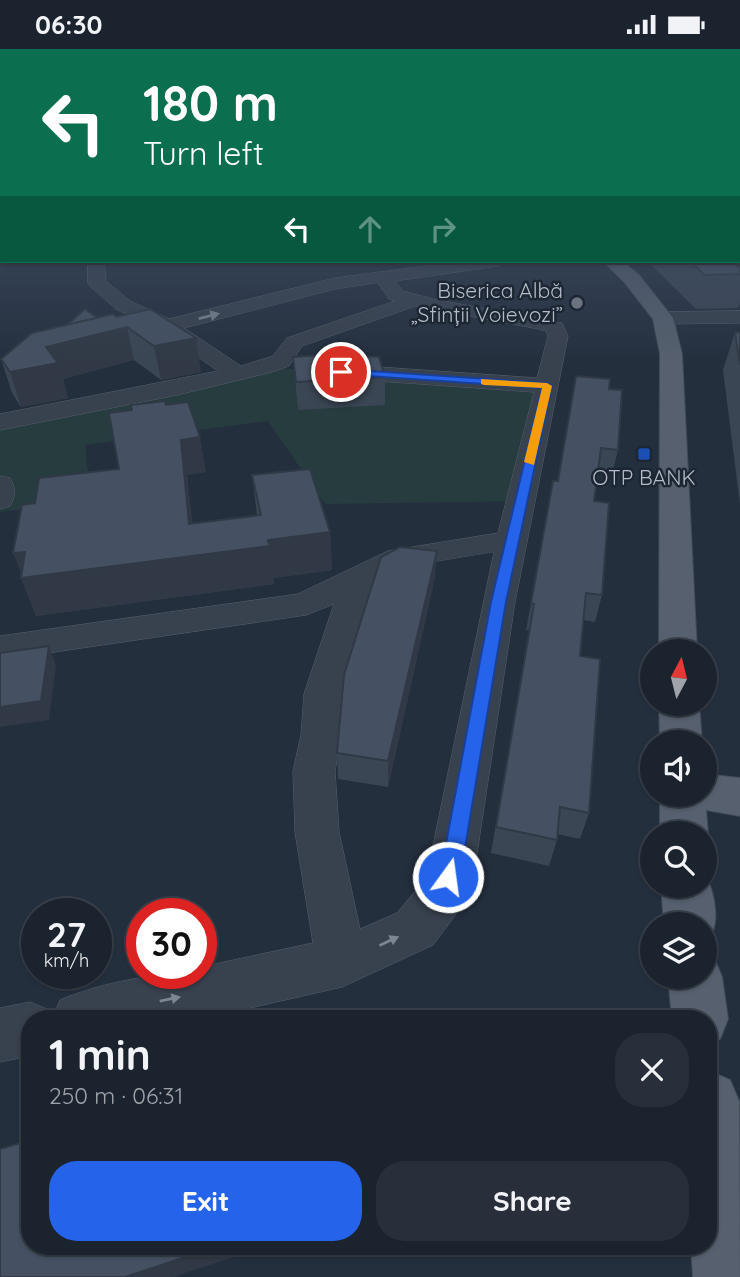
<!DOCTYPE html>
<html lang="en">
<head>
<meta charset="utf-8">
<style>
  :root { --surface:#1b232e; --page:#282f3a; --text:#f1f3f6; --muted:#a0a4aa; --line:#39404a; --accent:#2563eb }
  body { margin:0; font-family:Quicksand,sans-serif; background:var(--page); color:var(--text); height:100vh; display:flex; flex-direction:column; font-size:26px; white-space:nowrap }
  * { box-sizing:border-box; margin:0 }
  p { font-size:23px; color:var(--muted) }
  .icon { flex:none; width:38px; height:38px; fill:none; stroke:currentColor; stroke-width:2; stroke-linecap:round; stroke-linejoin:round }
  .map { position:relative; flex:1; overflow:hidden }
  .details { position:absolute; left:21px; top:961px; width:696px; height:245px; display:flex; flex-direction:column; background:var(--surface); border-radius:28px; box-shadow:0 2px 5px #0004,0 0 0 2px var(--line) }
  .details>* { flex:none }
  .guide { position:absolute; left:0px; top:0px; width:740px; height:214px; box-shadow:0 2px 5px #0004,0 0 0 2px var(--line); background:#0b6e4f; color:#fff; overflow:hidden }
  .needle { width:46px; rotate:7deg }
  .controls { position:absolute; left:640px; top:590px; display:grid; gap:14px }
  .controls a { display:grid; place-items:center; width:77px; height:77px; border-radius:50%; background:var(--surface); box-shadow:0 2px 5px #0004,0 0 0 2px var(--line); font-size:35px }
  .speed { position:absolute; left:21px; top:849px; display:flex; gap:14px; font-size:35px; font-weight:700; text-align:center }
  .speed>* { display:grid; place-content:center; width:91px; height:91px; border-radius:50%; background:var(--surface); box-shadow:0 2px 5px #0004,0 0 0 2px var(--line); line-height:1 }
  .speed small { font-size:18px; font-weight:400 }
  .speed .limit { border:10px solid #d22; background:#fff; color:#111 }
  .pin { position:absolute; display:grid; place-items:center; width:60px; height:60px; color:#fff; margin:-30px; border:4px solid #fff; border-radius:50%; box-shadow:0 2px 7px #0007 }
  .me { position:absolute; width:77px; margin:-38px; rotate:14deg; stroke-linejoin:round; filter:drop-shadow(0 0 5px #0008) }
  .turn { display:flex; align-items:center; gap:24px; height:147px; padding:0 28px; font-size:32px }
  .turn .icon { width:91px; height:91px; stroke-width:2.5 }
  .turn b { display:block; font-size:49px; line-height:60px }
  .lanes { display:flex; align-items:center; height:66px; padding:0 28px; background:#0003; justify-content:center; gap:35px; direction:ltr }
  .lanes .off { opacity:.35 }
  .round { display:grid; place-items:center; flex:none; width:74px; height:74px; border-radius:28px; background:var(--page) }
  .head { display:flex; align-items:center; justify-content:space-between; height:119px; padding:0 28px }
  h1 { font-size:42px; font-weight:700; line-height:52px }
  .action { display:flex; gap:14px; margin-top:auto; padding:14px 28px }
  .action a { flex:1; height:80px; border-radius:28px; background:var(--accent); color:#fff; font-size:28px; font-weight:700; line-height:80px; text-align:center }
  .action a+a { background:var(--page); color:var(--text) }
  .status { display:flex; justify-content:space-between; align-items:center; height:49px; padding:0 35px; background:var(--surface); direction:ltr }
  .status svg { height:19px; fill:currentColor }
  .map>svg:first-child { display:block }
</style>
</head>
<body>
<div class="status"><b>06:30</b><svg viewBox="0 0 49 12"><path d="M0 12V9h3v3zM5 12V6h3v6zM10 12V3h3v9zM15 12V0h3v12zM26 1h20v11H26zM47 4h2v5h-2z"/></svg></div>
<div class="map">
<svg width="740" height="1228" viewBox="0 0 740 1228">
  <rect width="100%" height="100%" fill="#242f3e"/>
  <!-- green -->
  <path fill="#263c3f" d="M264 318 547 337 521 452 325 455 268 372 85 396 91 450 0 463V373Z"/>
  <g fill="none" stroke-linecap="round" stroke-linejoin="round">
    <!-- street casing -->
    <g stroke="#565f6c" stroke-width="1">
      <g id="street">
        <path d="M88 212H104L106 232 130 252 169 270 335 229 463 212H506L498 217 395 232 403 242 433 250 562 274 568 287 515 553 476 811 459 861 433 896 342 938 201 970H30V1007L0 1013V959L30 953 49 961 53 969 60 951C103 933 155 924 201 924V918L313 894 295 783 293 722 301 686 304 645 334 555 306 566 0 611V587L298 545 388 502 498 484 534 343 335 329 327 327 324 322 327 317 335 315 537 329 548 287 546 282 539 280 415 257 302 297 289 317 272 323 177 346 0 381V365L218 322 164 284 127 293 120 291 117 287 120 283 148 276 116 260 91 238 88 234ZM378 234 389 250 395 252 287 289 273 307 241 317 184 279 335 240ZM494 503 430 811 422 834 397 864 360 880 339 783 335 722 341 686 342 645 373 535 407 517Z"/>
        <path d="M740 262V274L663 275 656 273 653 269 656 265 663 263Z"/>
        <path d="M0 427 10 429C16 438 16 448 10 457L0 460Z"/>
      </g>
    </g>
    <!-- primary casing -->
    <g stroke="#414a57" stroke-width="2">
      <g id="primary">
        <path d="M603 212H622L639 226 673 269 682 305 697 602H659L660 305 653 270 625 234Z"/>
        <path d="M659 654H699L702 693H660Z"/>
        <path d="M705 725 740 729V767L706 761 708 784 705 789V784H660V746H705Z"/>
        <path d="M705 824C714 843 723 878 705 893V875H664L661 836H705Z"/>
        <path d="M705 905 714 909 722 928 728 970 720 990 709 995V970H672L668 928H705Z"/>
        <path d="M709 1022 730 1031 739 1052 740 1228H693L691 1197H709Z"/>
      </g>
    </g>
    <!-- street -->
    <use href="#street" fill="#38414e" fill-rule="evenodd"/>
    <!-- primary -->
    <use href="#primary" fill="#56606e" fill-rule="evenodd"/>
  </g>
  <!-- wall -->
  <g fill="#3b4654">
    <path d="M647 212H731L740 219V254L738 259 696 260Z"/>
    <path d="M113 265 201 323 161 331 134 311 63 330 68 349 21 358 12 344 1 310 97 269Z"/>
    <path d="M735 283 740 284V455L723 321Z"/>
    <path d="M293 308 385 328V356L298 361Z"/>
    <path d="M609 340 618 401 612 425 598 423 594 452 602 546 595 573 583 571 580 607 589 764 580 790 557 785V791L549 817 491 804 529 581H526L549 457 558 432Z"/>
    <path d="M166 356 206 423 187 426 192 474 257 466 252 426 330 483 332 521 273 529 274 535 36 567 21 529 35 454 119 420Z"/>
    <path d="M435 528 388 738 338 730 337 704Z"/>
  </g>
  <!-- shaded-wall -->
  <g fill="#303945">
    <path d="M0 197H2V212H30L0 214Z"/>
    <path d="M127 278 134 311 63 330 68 349 21 358 10 323 46 298Z"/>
    <path d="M196 289 201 323 161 331 154 297Z"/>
    <path d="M200 388 206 423 187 426 196 507 268 491 330 483 332 521 273 529 274 535 36 567 21 529H23L13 504 189 475 181 391Z"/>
    <path d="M437 502 435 528 388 738V712Z"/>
    <path d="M49 597 56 616 49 671 0 678V658Z"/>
    <path d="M219 1197H241L243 1205 173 1228H125Z"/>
  </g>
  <!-- building -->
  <g fill="#455162" stroke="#303945" stroke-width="2">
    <rect x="0" y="141" width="2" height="56"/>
    <path d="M689 212H731L740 219V225L705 226Z"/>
    <path d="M85 260 97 269 67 276Z"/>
    <path d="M150 260 196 289 154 297 127 278 46 298 58 314 10 323 1 310 32 284 113 265 116 268Z"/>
    <path d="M735 283 740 284V316Z"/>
    <path d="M338 305 379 308 385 328 296 333 293 308Z"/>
    <path d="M576 327 610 330 609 340 622 341 618 401 601 399 594 452 609 454 602 546 586 544 580 607 600 610 589 764 560 758 557 791 496 778 534 555 531 554 553 432H558Z"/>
    <path d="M165 352 166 356 188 353 200 388 181 391 189 475 261 466 252 426 310 420 330 483 268 491 270 497 21 529 25 503 13 504 22 456 35 454 39 429 119 420 109 364 132 361 131 356Z"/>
    <path d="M400 498 437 502 388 712 337 704 344 626 381 508Z"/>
    <path d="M49 597 41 652 0 658V604Z"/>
    <path d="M30 1091V1197H219L125 1228H0V1100Z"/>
  </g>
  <!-- one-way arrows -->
  <defs><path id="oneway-solid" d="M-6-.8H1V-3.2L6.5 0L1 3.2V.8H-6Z" transform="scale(1.75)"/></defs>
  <g fill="#7c8592">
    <use href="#oneway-solid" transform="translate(209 267) rotate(-14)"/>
    <use href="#oneway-solid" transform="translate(389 892) rotate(-25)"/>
    <use href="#oneway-solid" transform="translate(170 950) rotate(-12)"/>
  </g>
  <!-- sky -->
  <linearGradient id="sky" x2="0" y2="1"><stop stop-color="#141a22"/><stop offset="0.45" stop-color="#3f4d63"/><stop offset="1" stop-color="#3f4d63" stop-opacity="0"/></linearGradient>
  <rect width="740" height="313" fill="url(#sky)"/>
  <!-- route -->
  <path fill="#2563eb" stroke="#184099" stroke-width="2" d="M341 320 547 334 552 337 506 553 463 811 455 835 448 837 440 835 437 828 443 811 491 553 542 339 338 325 336 323Z"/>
  <!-- slow -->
  <path fill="#f59e0b" d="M481 330 547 334 552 337 534 416 524 413 542 339 484 336 481 335Z"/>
  <!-- markers -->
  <circle fill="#6b7280" stroke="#1d2633" stroke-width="2.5" cx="577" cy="254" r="7"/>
  <rect fill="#1a4fb4" stroke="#1d2633" stroke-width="2.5" x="637" y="398" width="14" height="14" rx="3.5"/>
  <g text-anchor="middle" stroke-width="5" stroke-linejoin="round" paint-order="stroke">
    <!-- far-poi labels -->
    <g font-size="21" fill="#b4bcc9" stroke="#1d2633" text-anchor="end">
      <text x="563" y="249">Biserica Albă<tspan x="563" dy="24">„Sfinții Voievozi”</tspan></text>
      <text x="644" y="436" text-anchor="middle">OTP BANK</text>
    </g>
  </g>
</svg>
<div class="controls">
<a><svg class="needle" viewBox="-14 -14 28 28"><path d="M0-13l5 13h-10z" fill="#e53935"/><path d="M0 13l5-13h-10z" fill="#a0a4aa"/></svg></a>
<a><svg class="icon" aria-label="sound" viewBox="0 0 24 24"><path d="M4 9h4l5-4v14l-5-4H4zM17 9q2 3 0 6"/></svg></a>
<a><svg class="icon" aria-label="search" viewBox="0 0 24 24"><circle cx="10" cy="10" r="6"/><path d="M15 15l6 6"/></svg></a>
<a><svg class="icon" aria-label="layers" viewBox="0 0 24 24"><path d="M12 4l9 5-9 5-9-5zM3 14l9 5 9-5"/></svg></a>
</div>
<div class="speed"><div>27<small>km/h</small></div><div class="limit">30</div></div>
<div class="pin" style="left:341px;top:323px;background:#d93025"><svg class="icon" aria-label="arrive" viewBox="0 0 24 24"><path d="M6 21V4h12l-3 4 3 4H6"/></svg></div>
<svg class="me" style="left:448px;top:828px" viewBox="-20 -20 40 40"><circle r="17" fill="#2563eb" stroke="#fff" stroke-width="3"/><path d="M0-11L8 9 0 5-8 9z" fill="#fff"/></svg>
<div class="guide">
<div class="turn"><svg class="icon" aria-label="left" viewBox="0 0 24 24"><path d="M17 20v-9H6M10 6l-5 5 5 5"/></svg><div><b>180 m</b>Turn left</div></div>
<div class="lanes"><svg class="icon" aria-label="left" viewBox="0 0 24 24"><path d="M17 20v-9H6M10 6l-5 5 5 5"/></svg><svg class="icon off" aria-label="ahead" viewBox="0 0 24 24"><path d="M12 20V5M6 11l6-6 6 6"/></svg><svg class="icon off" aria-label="right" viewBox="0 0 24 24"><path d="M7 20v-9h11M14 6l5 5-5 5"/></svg></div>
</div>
<section class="details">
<div class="head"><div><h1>1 min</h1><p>250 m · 06:31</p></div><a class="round"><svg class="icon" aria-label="close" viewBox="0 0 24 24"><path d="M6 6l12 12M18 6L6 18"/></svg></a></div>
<div class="action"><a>Exit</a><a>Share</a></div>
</section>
</div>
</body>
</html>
